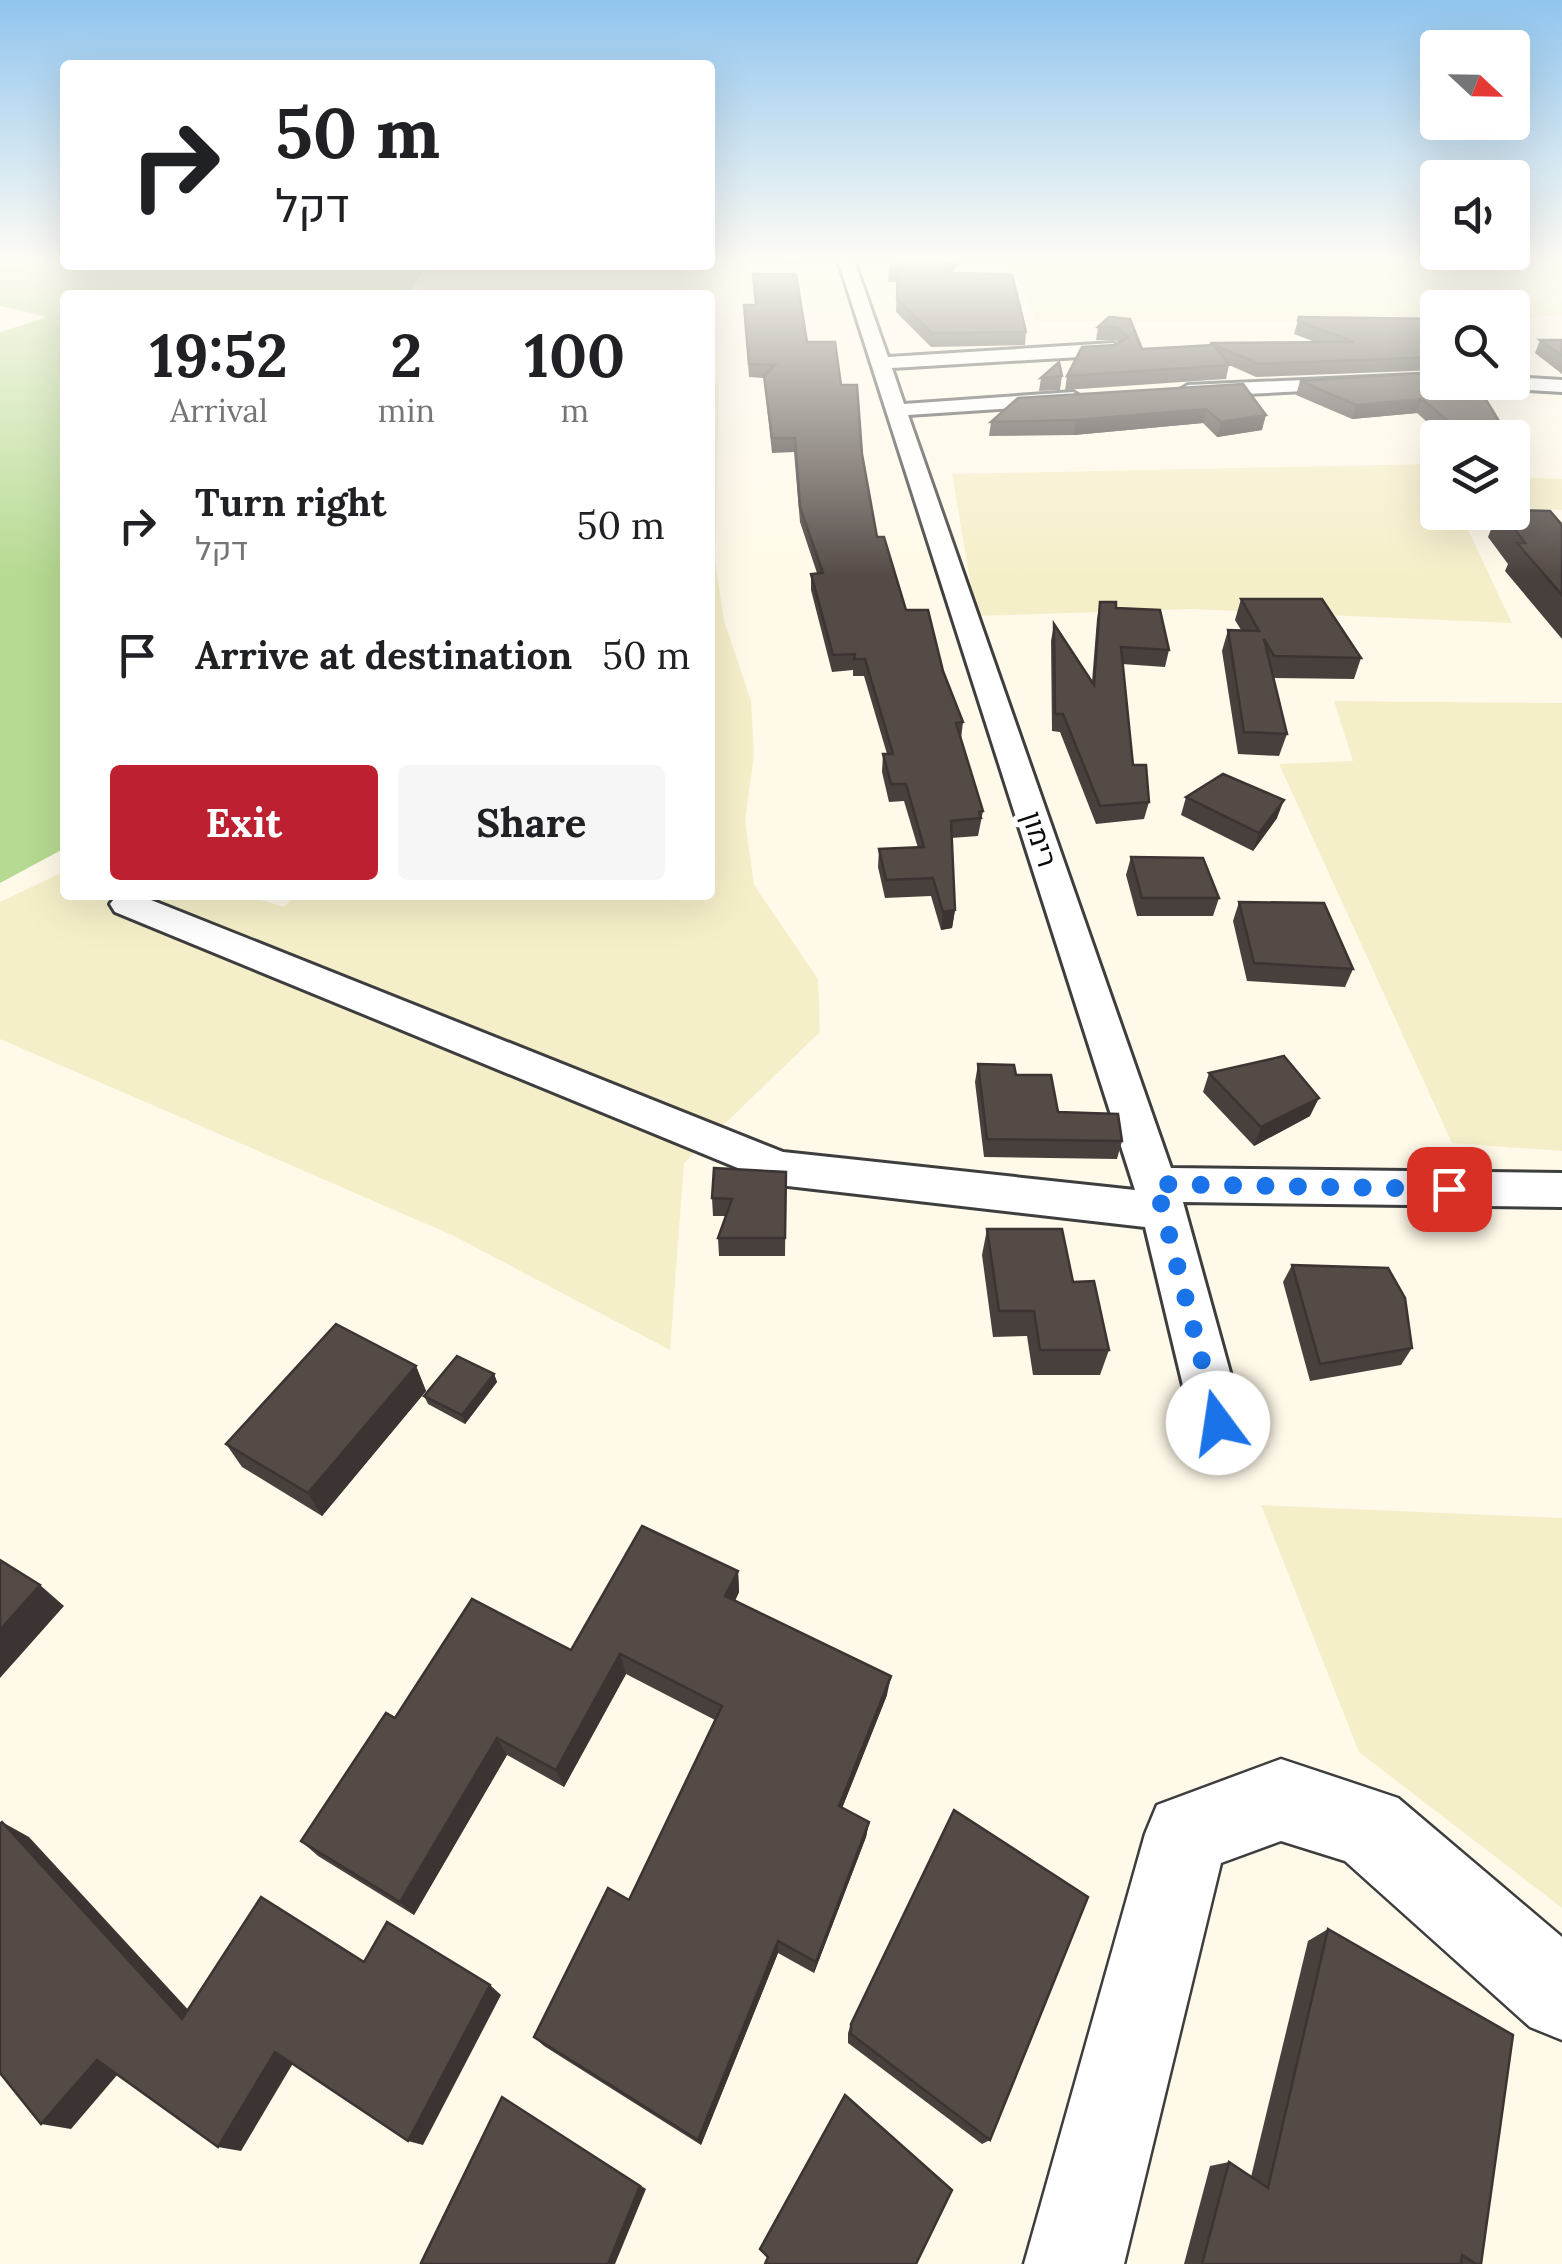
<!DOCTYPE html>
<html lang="en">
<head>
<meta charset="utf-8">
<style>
  :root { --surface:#fff; --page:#f6f6f6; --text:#202124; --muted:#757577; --accent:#bd2030 }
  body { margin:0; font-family:Lora,Heebo,serif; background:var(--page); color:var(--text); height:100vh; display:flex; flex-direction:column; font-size:38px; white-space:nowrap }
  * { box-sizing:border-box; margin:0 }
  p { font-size:32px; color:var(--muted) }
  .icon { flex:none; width:55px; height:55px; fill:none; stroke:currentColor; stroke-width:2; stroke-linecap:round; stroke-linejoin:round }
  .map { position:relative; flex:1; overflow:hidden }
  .panel { position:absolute; left:60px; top:290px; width:655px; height:610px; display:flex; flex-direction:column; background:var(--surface); border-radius:10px; box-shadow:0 10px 40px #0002 }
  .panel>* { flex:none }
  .hud { position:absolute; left:60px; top:60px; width:655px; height:210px; border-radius:10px; box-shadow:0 10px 40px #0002; background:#fff; color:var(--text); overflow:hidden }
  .needle { width:65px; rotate:112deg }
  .controls { position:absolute; left:1420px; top:30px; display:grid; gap:20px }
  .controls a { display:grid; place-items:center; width:110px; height:110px; border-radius:10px; background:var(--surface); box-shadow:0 10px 40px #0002; font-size:50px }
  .pin { position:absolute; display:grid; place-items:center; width:85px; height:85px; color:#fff; margin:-42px; border-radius:20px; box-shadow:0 5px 15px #0006 }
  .me { position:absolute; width:110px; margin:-55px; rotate:346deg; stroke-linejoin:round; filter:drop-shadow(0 0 8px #0008) }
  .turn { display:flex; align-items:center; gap:35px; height:210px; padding:0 50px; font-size:45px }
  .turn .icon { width:130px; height:130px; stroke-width:2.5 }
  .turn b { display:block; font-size:70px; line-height:85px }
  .eta { display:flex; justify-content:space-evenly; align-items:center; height:170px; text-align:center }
  .eta b { font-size:60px; font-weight:700; line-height:70px }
  .primary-button { display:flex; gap:20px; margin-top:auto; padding:20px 50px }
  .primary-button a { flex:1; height:115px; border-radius:10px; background:var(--accent); color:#fff; font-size:40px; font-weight:700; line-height:115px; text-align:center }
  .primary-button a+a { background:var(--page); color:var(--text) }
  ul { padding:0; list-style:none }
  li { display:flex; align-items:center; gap:30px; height:130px; padding:0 50px }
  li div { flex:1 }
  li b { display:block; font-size:38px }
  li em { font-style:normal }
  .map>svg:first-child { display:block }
</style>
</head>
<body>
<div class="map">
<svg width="1562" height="2264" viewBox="0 0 1562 2264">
  <rect width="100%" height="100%" fill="#fff9e9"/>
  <!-- farmland -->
  <g fill="#f5efc9">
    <path d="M710 260H713L712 337 710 295H416L438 265H710Z"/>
    <path d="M1008 260H1461L1543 271 1541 260H1562V315L1513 319 1512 308H1438L1437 321H1036Z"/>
    <path d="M710 384H719L715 561 724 621 751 701 754 755 745 821 754 885 818 979 820 1032 684 1163 670 1350 454 1236 0 1039V902L65 871V895H244L284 907 296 895H710Z"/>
    <path d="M1431 464 1437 471 1438 512 1460 513 1512 623 1190 609 976 616 952 474Z"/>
    <path d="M1513 477 1562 479V510L1513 508Z"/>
    <path d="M1334 701 1562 703V1151L1452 1143 1279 764 1353 761Z"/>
    <path d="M1261 1505 1562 1518V1908L1359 1752Z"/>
  </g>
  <!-- forest -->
  <path fill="#b6da91" d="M0 260H65V265H429L407 295H65V848L0 883V332L48 317 0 306Z"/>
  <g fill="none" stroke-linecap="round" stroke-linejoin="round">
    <!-- minor casing -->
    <g stroke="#3e3e3e" stroke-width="6">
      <g id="minor">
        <path d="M838 260H854L888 357 1113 343 1122 349 1113 355 892 368 904 404 1073 392 1083 398 1073 404 908 415 1171 1168 1562 1173V1207L1183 1202 1244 1423 1236 1439 1218 1446 1200 1439 1192 1423 1145 1227 779 1185 115 912 110 904 117 895H155L151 900 783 1152 1135 1190Z"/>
        <path d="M1438 374V382L1445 384 1188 397 1178 391 1188 385Z"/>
        <path d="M1512 377 1562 380V392L1498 388 1489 382H1512Z"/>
      </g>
    </g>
    <!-- tertiary casing -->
    <g stroke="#3e3e3e" stroke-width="5">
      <path id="tertiary" d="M1281 1759 1398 1798 1562 1937V2040L1530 2027 1345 1861 1281 1841 1221 1863 1124 2264H1024L1145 1834 1157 1805Z"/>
    </g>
    <!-- minor -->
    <use href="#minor" fill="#fff" fill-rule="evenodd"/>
    <!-- tertiary -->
    <use href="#tertiary" fill="#fff" fill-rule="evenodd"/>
  </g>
  <!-- wall -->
  <g fill="#48403d">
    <path d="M783 260H821V263L784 264Z"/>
    <path d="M889 270 952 273 1026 332 1025 345 931 347 896 312 897 282H888Z"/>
    <path d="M753 274 841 385 862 454 877 537 906 610 943 671 963 722 961 739 983 811 978 836 951 838 955 910 952 928 941 930 931 896 885 898 878 867 879 849 918 848 904 801 889 802 882 772 883 754H887L864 676H853V670L832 672 811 590V574L817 573 800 522 794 452 772 453 764 378 749 377 744 305H755Z"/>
    <path d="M1109 317 1142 349 1210 345V343L1315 342 1294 334 1299 317 1438 319V370L1256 377 1229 365 1226 379 1065 390 1067 376 1119 343 1115 340H1096L1098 327Z"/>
    <path d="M1540 340H1562V374L1535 353Z"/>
    <path d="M1438 372 1507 434 1505 438H1445L1417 413 1352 419 1296 395 1300 381Z"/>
    <path d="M1062 376 1060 390 1039 391 1041 378Z"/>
    <path d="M1243 384 1262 430 1217 437 1203 423 1074 435 989 436 991 422Z"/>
    <path d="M1498 512H1512L1562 525V639L1505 571 1508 564 1488 537Z"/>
    <path d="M1241 599 1361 658 1354 679 1273 678 1287 734 1279 756 1238 754 1222 651 1228 630H1241L1235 620Z"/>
    <path d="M1100 602 1116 608 1169 650 1165 667 1122 664 1133 765 1149 802 1144 819 1096 824 1060 732 1052 731 1051 641 1054 624 1092 682 1097 619Z"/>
    <path d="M1186 797 1277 818 1253 851 1181 815Z"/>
    <path d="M1131 857 1219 898 1213 916H1137L1126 875Z"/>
    <path d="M1239 902 1353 969 1345 987 1247 981 1233 921Z"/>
    <path d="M978 1064 1016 1075 1058 1112 1122 1141 1117 1159 984 1157 975 1082Z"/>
    <path d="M1209 1073 1310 1116 1254 1146 1203 1092Z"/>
    <path d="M786 1172 785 1256H719L718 1238 726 1216H713L712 1198Z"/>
    <path d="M987 1229 1073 1282 1109 1350 1100 1375H1033L1027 1336 993 1337 982 1255Z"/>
    <path d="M1292 1265 1412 1348 1401 1365 1310 1381 1283 1282Z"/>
    <path d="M416 1366 426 1391 322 1516 242 1467 226 1444Z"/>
    <path d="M494 1374 497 1382 465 1424 428 1404 424 1396Z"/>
    <path d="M738 1571 739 1592 735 1601 887 1695 842 1808 869 1822 866 1837 814 1973 778 1953 701 2145 544 2046 534 2037 629 1900 715 1720 626 1674 564 1787 507 1755 414 1915 318 1856 301 1841 395 1718 571 1650Z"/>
    <path d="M1328 1929 1481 2264H1184L1210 2166 1229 2162 1251 2177 1308 1941Z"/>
    <path d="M851 2024 990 2140 982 2144 848 2043V2033Z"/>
  </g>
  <!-- shaded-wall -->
  <g fill="#3b3432">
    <path d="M954 260H961L944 285 946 273Z"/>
    <path d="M1422 399 1417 413 1352 419 1356 405Z"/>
    <path d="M1206 409 1203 423 1074 435 1076 420Z"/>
    <path d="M1266 415 1262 430 1217 437 1221 422Z"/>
    <path d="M1284 800 1277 818 1253 851 1259 833Z"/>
    <path d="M955 910 952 928 941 930 943 912Z"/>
    <path d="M1319 1098 1310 1116 1254 1146 1261 1127Z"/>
    <path d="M416 1366 426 1391 322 1516 308 1493Z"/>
    <path d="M494 1374 497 1382 465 1424 462 1415Z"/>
    <path d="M738 1571 739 1592 727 1617 725 1596Z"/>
    <path d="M40 1585 64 1606 0 1678V1630Z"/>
    <path d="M620 1654 626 1674 564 1787 556 1770Z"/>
    <path d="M891 1676 887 1695 837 1821 839 1806Z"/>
    <path d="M497 1738 507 1755 414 1915 400 1902Z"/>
    <path d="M2 1822 29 1837 205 2028 182 2019Z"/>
    <path d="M869 1822 866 1837 814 1973 816 1962Z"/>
    <path d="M778 1941V1953L701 2145 698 2140Z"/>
    <path d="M490 1985 501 1995 423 2145 408 2141Z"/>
    <path d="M275 2052 295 2060 241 2151 218 2147Z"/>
    <path d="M97 2060 124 2067 71 2129 41 2124Z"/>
    <path d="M502 2097 646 2189 615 2264H608Z"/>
  </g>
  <!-- building -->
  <g fill="#544b47" stroke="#3b3432" stroke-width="2.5">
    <path d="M894 260H954L946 273 1012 274 1026 332 932 333 897 299 898 270H889Z"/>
    <path d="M753 274H796L807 342H835L841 385H857L862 454 877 537H884L906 610H928L943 671 963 722 956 723 983 811 979 812 981 818 951 821 955 910 943 912 933 878 886 880 879 849 924 847 906 784H891L883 754H893L865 659H854L855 654 833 655 811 574 823 573 800 507 795 438H772L764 376 775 365 749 364 744 305H756Z"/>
    <path d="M1109 317 1130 319 1142 349 1214 345 1229 365 1067 376 1082 347 1116 345 1128 337 1117 327H1098Z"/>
    <path d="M1299 317 1438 319V357L1259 364 1210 343 1354 342 1298 321Z"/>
    <path d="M1540 340H1562V356Z"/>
    <path d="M1059 362 1062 376 1041 378Z"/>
    <path d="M1438 372V382H1475L1507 434 1462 433 1422 399 1356 405 1300 381Z"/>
    <path d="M1243 384 1266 415 1221 422 1206 409 1076 420 991 422 1018 398Z"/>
    <path d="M1512 510 1550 511 1562 525V595L1517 543H1525L1502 512H1512Z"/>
    <path d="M1241 599H1322L1361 658 1274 656 1264 639 1287 734 1244 732 1228 630 1259 631Z"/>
    <path d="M1100 602H1116V608L1160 610 1169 650 1121 647 1133 765H1146L1149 802 1100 806 1063 714H1055L1054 624 1094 685Z"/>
    <path d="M1223 774 1284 800 1259 833 1186 797Z"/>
    <path d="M1131 857 1203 858 1219 898H1142Z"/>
    <path d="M1239 902 1324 903 1353 969 1254 963Z"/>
    <path d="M1284 1056 1319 1098 1261 1127 1209 1073Z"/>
    <path d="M978 1064 1014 1065 1016 1075H1051L1058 1112 1118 1114 1122 1141 987 1139Z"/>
    <path d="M714 1168 786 1172 785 1238H718L732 1199 712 1198Z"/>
    <path d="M987 1229H1062L1073 1282 1094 1281 1109 1350H1040L1034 1311H999Z"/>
    <path d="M1292 1265 1388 1268 1405 1298 1412 1348 1320 1364Z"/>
    <path d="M336 1324 416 1366 308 1493 226 1444Z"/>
    <path d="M457 1356 494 1374 462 1415 424 1396Z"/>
    <path d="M642 1526 738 1571 725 1596 891 1676 839 1806 869 1822 816 1962 778 1941 698 2140 534 2037 608 1888 629 1900 722 1706 620 1654 556 1770 497 1738 400 1902 301 1841 386 1713 395 1718 472 1599 571 1650Z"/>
    <path d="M0 1560 40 1585 0 1630Z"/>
    <path d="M954 1810 1088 1897 990 2140 851 2034V2024Z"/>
    <path d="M2 1822 182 2019 261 1897 364 1962 387 1922 490 1985 408 2141 275 2052 218 2147 97 2060 41 2124 0 2073V1824Z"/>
    <path d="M1328 1929 1513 2035 1481 2264H1476L1462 2255 1461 2264H1202L1229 2162 1268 2188Z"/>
    <path d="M845 2095 952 2190 916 2264H765L768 2257 760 2249Z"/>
    <path d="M502 2097 640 2186 608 2264H423L421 2263Z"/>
  </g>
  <!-- sky -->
  <linearGradient id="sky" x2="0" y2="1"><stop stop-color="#90c5ee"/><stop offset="0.45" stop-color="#fffcf5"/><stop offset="1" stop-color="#fffcf5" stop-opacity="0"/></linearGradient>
  <rect width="1562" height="577" fill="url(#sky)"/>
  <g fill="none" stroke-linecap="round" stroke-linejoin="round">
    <!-- route -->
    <path stroke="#1a73e8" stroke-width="18" stroke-dasharray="0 32.4" d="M1218 1423 1156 1184 1449 1189"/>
  </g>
  <g text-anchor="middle" stroke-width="10" stroke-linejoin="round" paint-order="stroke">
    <!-- far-street labels -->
    <g font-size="28" fill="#0b0b0b" stroke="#fff">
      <text transform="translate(1040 839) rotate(72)" y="10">רימון</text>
    </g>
  </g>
</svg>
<div class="controls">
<a><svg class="needle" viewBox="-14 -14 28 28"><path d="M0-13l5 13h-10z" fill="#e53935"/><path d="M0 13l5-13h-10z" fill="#757577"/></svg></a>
<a><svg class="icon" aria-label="sound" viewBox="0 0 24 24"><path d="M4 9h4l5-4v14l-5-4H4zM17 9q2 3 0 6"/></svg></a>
<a><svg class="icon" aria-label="search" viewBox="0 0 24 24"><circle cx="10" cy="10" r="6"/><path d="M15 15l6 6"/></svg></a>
<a><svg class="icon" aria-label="layers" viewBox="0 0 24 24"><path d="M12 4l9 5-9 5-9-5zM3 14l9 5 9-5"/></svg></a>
</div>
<div class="pin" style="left:1449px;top:1189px;background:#d93025"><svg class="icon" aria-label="arrive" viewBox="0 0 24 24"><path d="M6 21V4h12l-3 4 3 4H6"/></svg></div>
<svg class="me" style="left:1218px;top:1423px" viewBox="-20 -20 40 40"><circle r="19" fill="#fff"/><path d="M0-13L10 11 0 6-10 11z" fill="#1a73e8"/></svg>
<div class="hud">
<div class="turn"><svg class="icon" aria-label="right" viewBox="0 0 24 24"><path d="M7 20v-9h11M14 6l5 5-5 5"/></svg><div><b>50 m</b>דקל</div></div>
</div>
<section class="panel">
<div class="eta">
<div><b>19:52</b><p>Arrival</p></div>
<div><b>2</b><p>min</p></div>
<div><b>100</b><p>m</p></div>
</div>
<ul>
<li><svg class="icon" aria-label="right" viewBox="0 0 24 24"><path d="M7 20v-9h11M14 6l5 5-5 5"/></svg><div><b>Turn right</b><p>דקל</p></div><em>50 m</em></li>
<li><svg class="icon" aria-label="arrive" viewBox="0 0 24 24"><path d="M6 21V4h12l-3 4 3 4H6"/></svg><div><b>Arrive at destination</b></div><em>50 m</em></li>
</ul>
<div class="primary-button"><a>Exit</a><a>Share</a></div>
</section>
</div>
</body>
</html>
